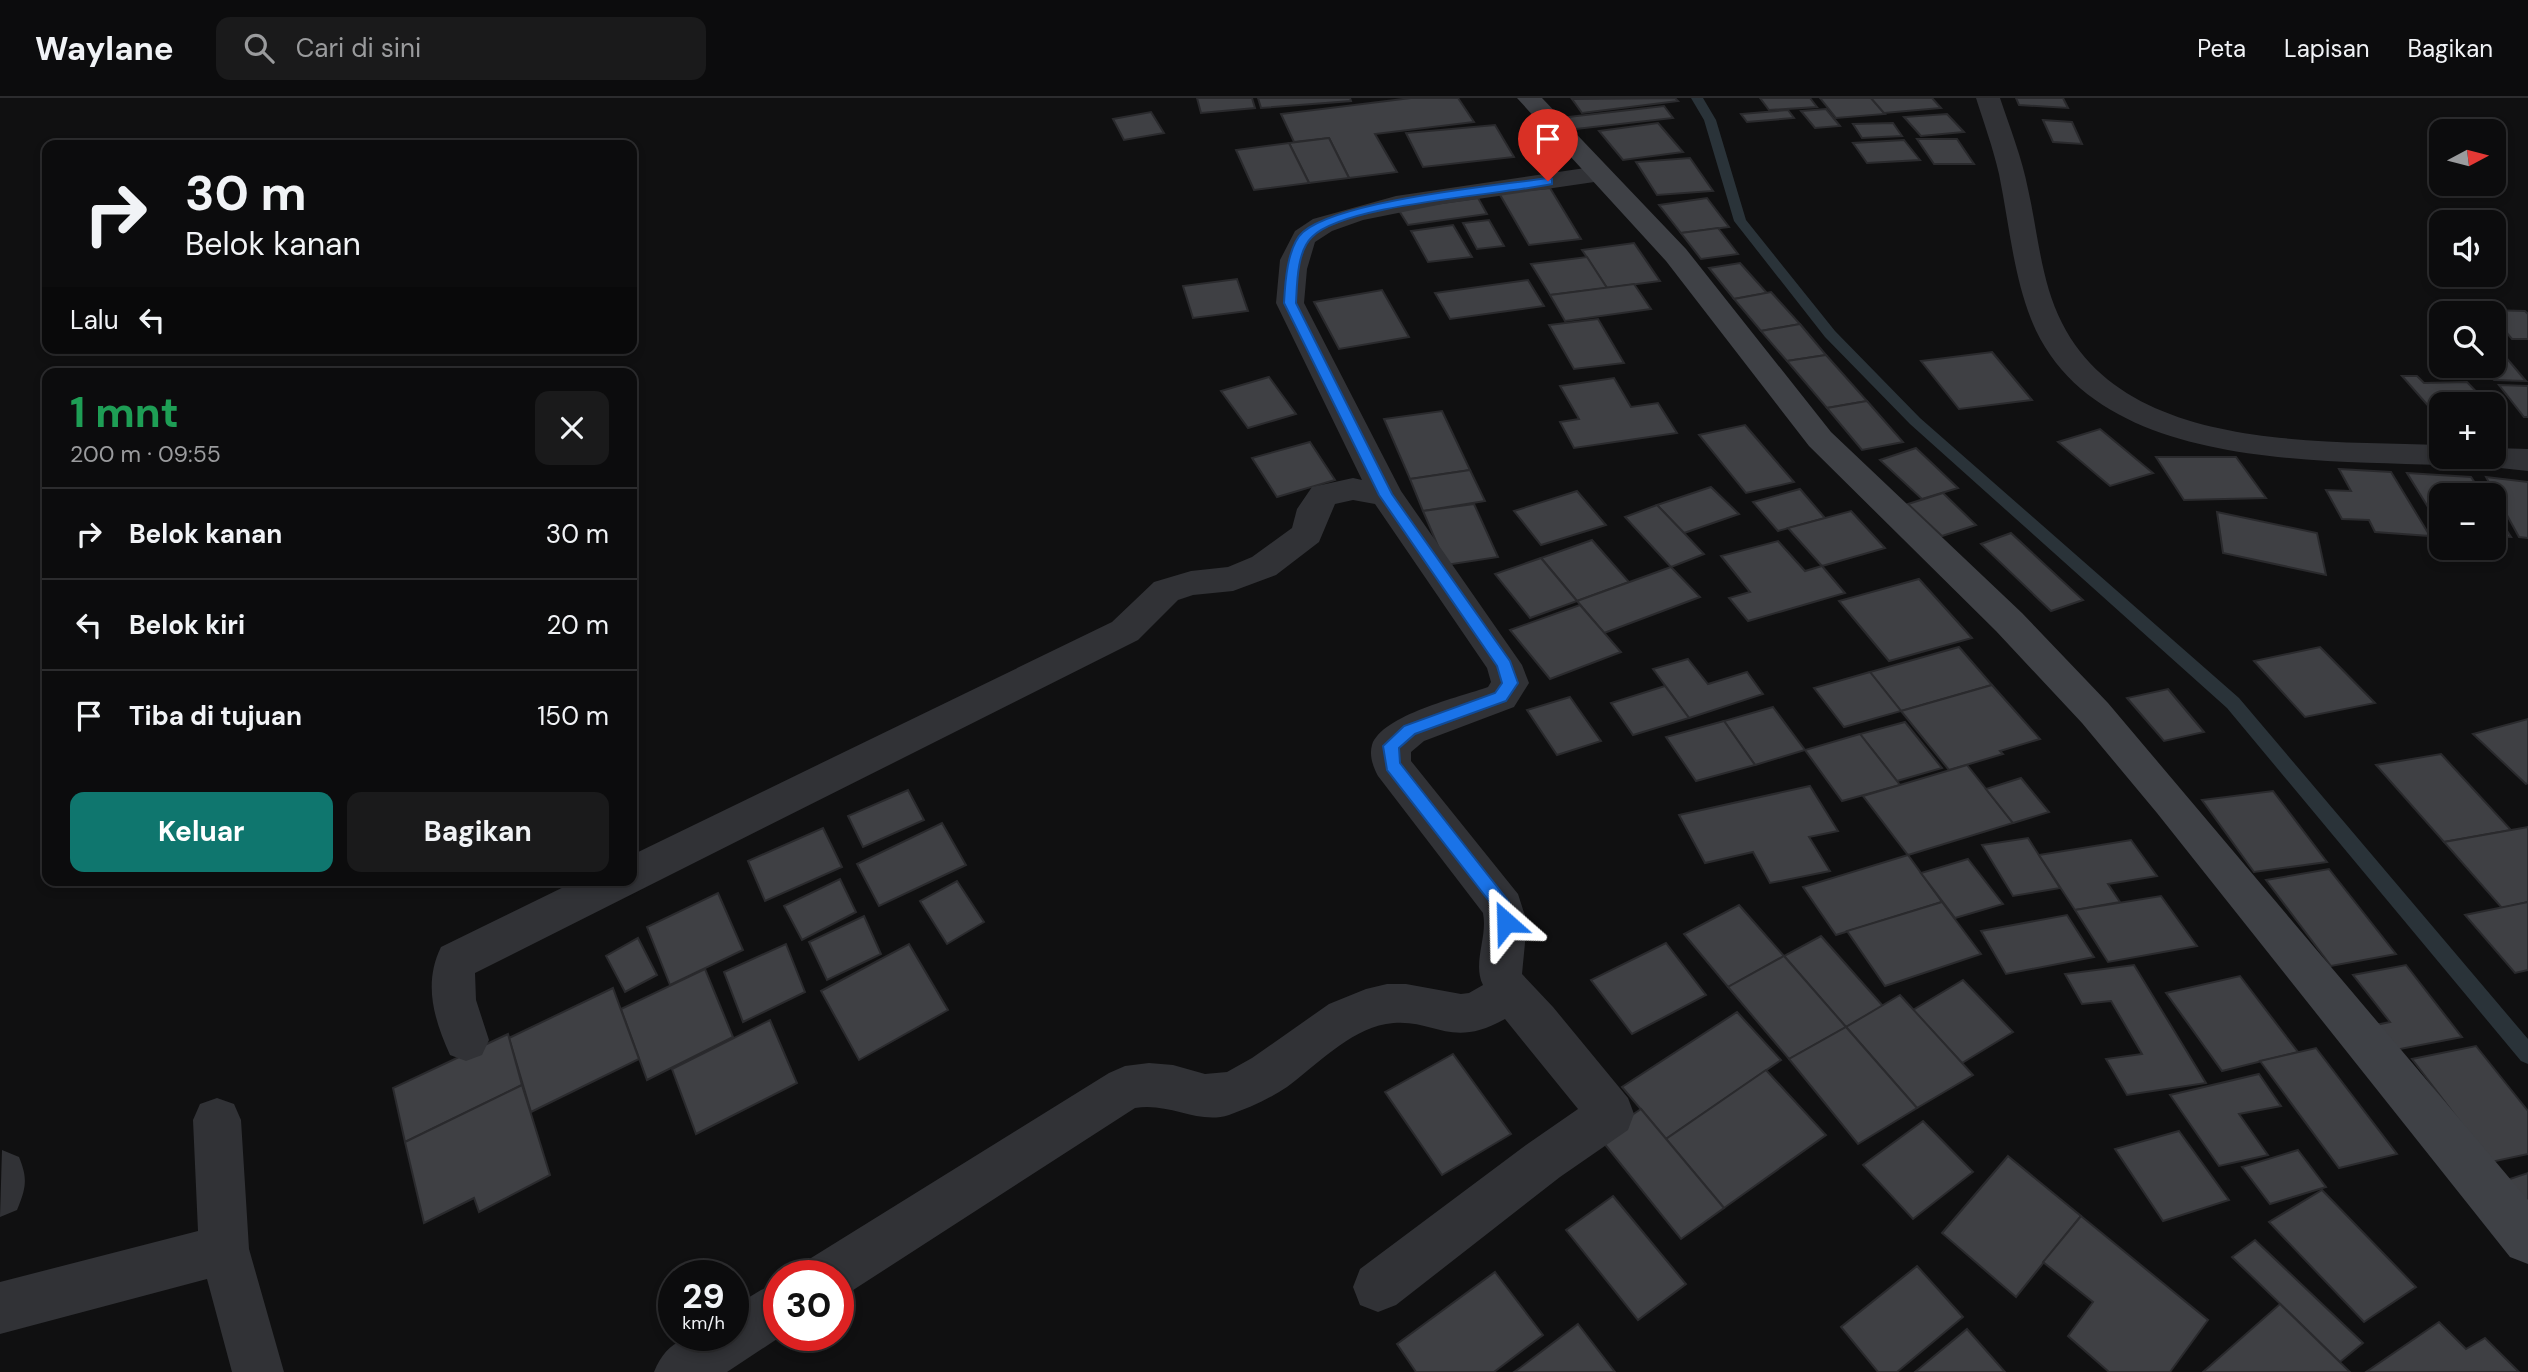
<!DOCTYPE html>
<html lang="id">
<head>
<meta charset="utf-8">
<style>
  :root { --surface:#0c0c0d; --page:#1a1a1b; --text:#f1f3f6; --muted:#9a9b9d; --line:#2c2c2e; --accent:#0f766e }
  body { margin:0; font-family:"DM Sans",sans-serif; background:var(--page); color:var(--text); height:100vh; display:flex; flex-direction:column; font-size:26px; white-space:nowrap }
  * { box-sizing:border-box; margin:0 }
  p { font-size:23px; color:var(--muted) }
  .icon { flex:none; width:38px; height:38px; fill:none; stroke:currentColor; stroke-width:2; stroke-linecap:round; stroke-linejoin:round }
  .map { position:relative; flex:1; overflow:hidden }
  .panel { position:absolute; left:42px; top:270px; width:595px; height:518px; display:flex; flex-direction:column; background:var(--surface); border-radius:14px; box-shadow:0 4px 10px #0003,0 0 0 2px var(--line) }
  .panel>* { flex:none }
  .top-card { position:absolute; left:42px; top:42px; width:595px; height:214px; border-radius:14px; box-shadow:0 4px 10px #0003,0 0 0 2px var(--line); background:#0c0c0d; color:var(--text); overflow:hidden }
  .needle { width:46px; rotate:83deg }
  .controls { position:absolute; left:2429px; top:21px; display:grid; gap:14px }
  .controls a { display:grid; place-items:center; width:77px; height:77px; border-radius:14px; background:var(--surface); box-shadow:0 4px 10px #0003,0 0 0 2px var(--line); font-size:35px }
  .speed { position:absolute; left:658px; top:1162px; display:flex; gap:14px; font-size:35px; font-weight:700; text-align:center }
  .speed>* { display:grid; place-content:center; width:91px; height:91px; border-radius:50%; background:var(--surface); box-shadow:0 4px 10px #0003,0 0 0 2px var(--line); line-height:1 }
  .speed small { font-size:18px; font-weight:400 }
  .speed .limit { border:10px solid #d22; background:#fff; color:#111 }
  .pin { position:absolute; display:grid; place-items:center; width:60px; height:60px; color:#fff; margin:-72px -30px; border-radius:50% 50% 50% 0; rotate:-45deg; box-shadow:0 0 7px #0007 }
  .pin .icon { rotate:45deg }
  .me { position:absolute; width:77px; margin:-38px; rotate:335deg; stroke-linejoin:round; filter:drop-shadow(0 0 5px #0008) }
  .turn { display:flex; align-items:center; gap:24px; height:147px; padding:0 28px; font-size:32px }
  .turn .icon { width:91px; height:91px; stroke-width:2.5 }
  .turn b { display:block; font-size:49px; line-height:60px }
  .then { display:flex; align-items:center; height:66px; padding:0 28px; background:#0003; gap:14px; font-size:26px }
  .round { display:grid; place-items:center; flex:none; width:74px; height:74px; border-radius:14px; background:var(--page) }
  .headline { display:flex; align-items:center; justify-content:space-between; height:119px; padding:0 28px }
  h1 { font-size:42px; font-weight:700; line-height:52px; color:#1e9e55 }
  .action { display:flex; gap:14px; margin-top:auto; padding:14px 28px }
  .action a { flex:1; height:80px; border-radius:14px; background:var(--accent); color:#fff; font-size:28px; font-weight:700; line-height:80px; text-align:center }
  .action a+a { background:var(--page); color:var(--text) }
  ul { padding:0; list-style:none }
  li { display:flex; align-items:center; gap:21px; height:91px; padding:0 28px; border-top:2px solid var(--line) }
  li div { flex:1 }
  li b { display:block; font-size:26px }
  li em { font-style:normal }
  header { display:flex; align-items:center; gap:42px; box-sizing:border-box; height:98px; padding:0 35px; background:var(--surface); border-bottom:2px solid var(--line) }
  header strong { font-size:33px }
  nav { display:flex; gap:38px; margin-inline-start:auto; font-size:24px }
  .search { width:490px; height:63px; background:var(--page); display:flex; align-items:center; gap:18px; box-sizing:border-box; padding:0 24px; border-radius:14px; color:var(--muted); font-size:26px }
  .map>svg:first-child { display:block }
</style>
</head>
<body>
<header>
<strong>Waylane</strong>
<div class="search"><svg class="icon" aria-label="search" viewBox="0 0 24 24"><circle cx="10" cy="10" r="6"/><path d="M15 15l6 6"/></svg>Cari di sini</div>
<nav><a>Peta</a><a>Lapisan</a><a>Bagikan</a></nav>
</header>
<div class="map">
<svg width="2528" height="1274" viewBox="0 0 2528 1274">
  <rect width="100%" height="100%" fill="#101011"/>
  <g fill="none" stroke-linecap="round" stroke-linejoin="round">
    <!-- stream -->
    <path fill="#2a3339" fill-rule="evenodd" d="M1691 0H1703L1716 22 1746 122 1835 233 1920 320 2239 600 2528 941V966L2521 963 2227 610 1910 326 1825 239 1734 123 1704 22Z"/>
  </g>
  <!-- building -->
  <g fill="#3f4044" stroke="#2a2a2d" stroke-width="2">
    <path d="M1197 0H1252L1255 10 1201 15Z"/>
    <path d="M1258 0H1350L1351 3 1261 10Z"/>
    <path d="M1411 0H1458L1474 24 1375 36 1397 74 1349 80 1329 40 1294 44 1281 16Z"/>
    <path d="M1675 0 1678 3 1582 15 1572 1Z"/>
    <path d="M1760 0H1810L1817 9 1769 12Z"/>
    <path d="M1820 0H1871L1885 16 1836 20Z"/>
    <path d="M1871 0H1932L1941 10 1884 15Z"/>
    <path d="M2016 0H2063L2068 10 2019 7Z"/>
    <path d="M1664 8 1673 20 1576 31 1568 19Z"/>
    <path d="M1826 11 1840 28 1815 30 1801 13Z"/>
    <path d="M1788 12 1794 20 1747 24 1741 16Z"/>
    <path d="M1151 14 1164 35 1124 42 1113 21Z"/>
    <path d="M1947 16 1964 34 1921 38 1904 19Z"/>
    <path d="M2043 22 2072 24 2082 46 2053 44Z"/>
    <path d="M1658 25 1683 54 1623 62 1599 33Z"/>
    <path d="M1893 25 1902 38 1862 40 1853 26Z"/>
    <path d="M1495 27 1514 59 1423 69 1406 35Z"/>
    <path d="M1329 40 1349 80 1309 85 1289 45Z"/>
    <path d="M1917 41H1957L1974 66H1934Z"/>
    <path d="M1904 42 1920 62 1867 65 1853 45Z"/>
    <path d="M1289 45 1309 85 1254 92 1236 52Z"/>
    <path d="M1690 60 1713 93 1657 97 1636 64Z"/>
    <path d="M1550 90 1581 141 1529 147 1499 95Z"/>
    <path d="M1478 100 1487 116 1408 127 1398 111Z"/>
    <path d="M1707 100 1729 129 1681 135 1659 107Z"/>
    <path d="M1489 122 1504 148 1477 151 1463 125Z"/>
    <path d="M1453 127 1472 159 1428 164 1411 133Z"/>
    <path d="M1718 130 1738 156 1701 161 1681 135Z"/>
    <path d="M1634 145 1660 183 1607 190 1582 152Z"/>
    <path d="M1587 159 1607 190 1550 197 1531 166Z"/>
    <path d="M1740 165 1767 195 1734 201 1709 170Z"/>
    <path d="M1237 181 1248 213 1193 220 1183 188Z"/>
    <path d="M1528 182 1544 208 1450 221 1435 195Z"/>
    <path d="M1634 186 1651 211 1565 223 1550 197Z"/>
    <path d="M1382 192 1409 239 1339 251 1314 204Z"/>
    <path d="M1771 194 1800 226 1761 233 1734 201Z"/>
    <path d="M2487 212 2525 213 2528 216V241H2512L2494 220V215Z"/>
    <path d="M1598 221 1624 265 1574 271 1549 227Z"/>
    <path d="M1800 226 1826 257 1787 263 1761 233Z"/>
    <path d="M1992 254 2032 302 1959 311 1921 263Z"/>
    <path d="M1826 257 1867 303 1827 310 1787 263Z"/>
    <path d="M2494 257H2504L2526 283 2494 282 2481 268H2494Z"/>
    <path d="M2402 278H2417L2424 285 2467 284 2488 306H2441V311H2431Z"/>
    <path d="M1269 279 1296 316 1248 330 1221 293Z"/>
    <path d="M1614 280 1631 309 1658 305 1677 335 1574 350 1560 324 1579 321 1560 288Z"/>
    <path d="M2499 287 2528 288V319H2524Z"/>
    <path d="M1867 303 1903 344 1862 352 1827 310Z"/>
    <path d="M1442 313 1470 372 1410 381 1384 321Z"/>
    <path d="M1745 327 1769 355 1794 384 1746 395 1699 337Z"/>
    <path d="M2100 331 2153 375 2110 388 2058 344Z"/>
    <path d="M1310 344 1335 382 1277 399 1252 360Z"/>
    <path d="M1916 350 1958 390 1922 401 1880 362Z"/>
    <path d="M2156 359H2236L2266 400 2184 402Z"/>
    <path d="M2339 371 2391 374 2430 438 2375 434 2369 422 2342 421 2326 392 2351 393Z"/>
    <path d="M1470 372 1485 403 1423 413 1410 381Z"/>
    <path d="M2407 375 2471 379 2483 397H2441V430Z"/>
    <path d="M2486 379 2528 384V440L2519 439Z"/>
    <path d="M1711 389 1739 416 1684 435 1657 407Z"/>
    <path d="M1800 391 1825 420 1778 433 1753 404Z"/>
    <path d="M1577 393 1606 427 1541 447 1514 413Z"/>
    <path d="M1943 395 1976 427 1942 438 1908 406Z"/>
    <path d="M1474 406 1498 459 1446 467 1423 413Z"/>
    <path d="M1657 407 1684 435 1704 456 1671 469 1625 419Z"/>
    <path d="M1851 413 1885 450 1822 468 1788 430Z"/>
    <path d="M2494 413 2511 439 2494 438Z"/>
    <path d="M2217 414 2317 435 2326 477 2223 455Z"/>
    <path d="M2011 435 2083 502 2051 513 1981 446Z"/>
    <path d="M1592 442 1629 484 1577 503 1541 460Z"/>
    <path d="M1778 443 1805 473 1822 468 1845 495 1748 523 1729 500 1750 494 1721 458Z"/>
    <path d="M1541 460 1577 503 1530 520 1495 476Z"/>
    <path d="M1671 469 1700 499 1604 535 1577 503Z"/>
    <path d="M1919 481 1972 540 1889 563 1839 503Z"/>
    <path d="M1580 507 1621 554 1550 581 1510 532Z"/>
    <path d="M1959 549 1992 587 1901 613 1870 574Z"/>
    <path d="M2320 549 2375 605 2305 619 2254 563Z"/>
    <path d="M1688 561 1708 586 1747 574 1763 596 1689 620 1653 571Z"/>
    <path d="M1870 574 1901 613 1844 629 1814 590Z"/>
    <path d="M1992 587 2040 641 2000 653 2003 656 1949 672 1901 613Z"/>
    <path d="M1665 588 1689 620 1633 637 1611 605Z"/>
    <path d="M2168 591 2204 634 2164 643 2127 600Z"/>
    <path d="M1570 599 1601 643 1557 657 1527 612Z"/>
    <path d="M1773 609 1805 652 1755 667 1724 623Z"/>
    <path d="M2528 621V685L2526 686 2473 636Z"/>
    <path d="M1724 623 1755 667 1696 683 1666 639Z"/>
    <path d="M1905 624 1942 670 1897 683 1860 636Z"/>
    <path d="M1860 636 1900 687 1842 703 1805 652Z"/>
    <path d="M2441 656 2511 732 2444 744 2376 667Z"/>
    <path d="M1967 667 2013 725 1908 757 1863 698Z"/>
    <path d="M2021 680 2049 714 2013 725 1986 691Z"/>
    <path d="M1810 688 1838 733 1809 739 1830 773 1770 785 1753 754 1705 765 1679 717Z"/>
    <path d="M908 692 924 722 863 749 848 718Z"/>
    <path d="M2273 693 2327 764 2254 774 2202 702Z"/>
    <path d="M942 725 966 767 879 808 857 766Z"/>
    <path d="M2528 729V804L2502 810 2444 744Z"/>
    <path d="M823 730 842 769 765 803 748 763Z"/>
    <path d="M2028 740 2060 790 2013 798 1982 747Z"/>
    <path d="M2131 742 2157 778 2108 786 2120 804 2075 812 2039 757Z"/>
    <path d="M1908 757 1942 804 1836 837 1803 789Z"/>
    <path d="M1968 761 2003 806 1955 820 1921 775Z"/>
    <path d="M2329 771 2396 856 2331 868 2266 782Z"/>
    <path d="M840 781 856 814 802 842 784 808Z"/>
    <path d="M957 783 984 824 947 846 920 803Z"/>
    <path d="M718 795 743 852 670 887 647 829Z"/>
    <path d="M2161 798 2197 848 2108 864 2075 812Z"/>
    <path d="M1942 804 1981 856 1885 888 1847 833Z"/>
    <path d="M2528 804V872L2515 875 2465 817Z"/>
    <path d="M1739 807 1784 858 1728 889 1684 836Z"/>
    <path d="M2067 817 2094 859 2006 876 1981 833Z"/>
    <path d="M864 818 881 856 827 882 809 844Z"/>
    <path d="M1821 838 1883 908 1846 929 1784 858Z"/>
    <path d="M638 840 657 877 625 894 606 858Z"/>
    <path d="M1666 845 1706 897 1632 936 1591 882Z"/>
    <path d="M786 846 805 894 743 924 724 874Z"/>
    <path d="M909 846 948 912 859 962 821 893Z"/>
    <path d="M1784 858 1846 929 1789 961 1728 889Z"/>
    <path d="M2134 867 2206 985 2127 997 2106 961 2142 956 2111 903 2082 906 2065 876Z"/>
    <path d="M2406 867 2462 939 2390 953 2371 928 2390 924 2353 877Z"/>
    <path d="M705 871 733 939 647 982 621 911Z"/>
    <path d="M2240 878 2298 954 2222 973 2166 895Z"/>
    <path d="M1963 882 2013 934 1962 965 1913 912Z"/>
    <path d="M613 890 639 961 531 1014 509 940Z"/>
    <path d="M1900 897 1973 977 1917 1010 1846 929Z"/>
    <path d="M1737 914 1781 962 1666 1041 1622 989Z"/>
    <path d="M770 922 797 985 696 1036 672 971Z"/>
    <path d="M1846 929 1917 1010 1858 1046 1789 961Z"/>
    <path d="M508 936 522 987 405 1044 393 990Z"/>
    <path d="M2476 948 2528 1013V1056L2491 1064 2412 961Z"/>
    <path d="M2316 950 2397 1056 2339 1070 2260 963Z"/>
    <path d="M1453 956 1511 1036 1442 1077 1385 994Z"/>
    <path d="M1766 972 1826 1037 1724 1110 1666 1041Z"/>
    <path d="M2259 976 2281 1008 2239 1016 2268 1057 2219 1068 2170 997Z"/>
    <path d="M522 987 550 1077 479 1114 474 1100 424 1125 405 1044Z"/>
    <path d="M1641 1011 1724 1110 1681 1141 1599 1039Z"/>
    <path d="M1923 1023 1973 1074 1913 1121 1863 1067Z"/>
    <path d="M2179 1033 2229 1102 2163 1123 2115 1051Z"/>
    <path d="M2298 1052 2326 1089 2270 1106 2242 1069Z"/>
    <path d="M2008 1058 2081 1118 2016 1199 1942 1135Z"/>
    <path d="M2528 1075V1111L2504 1083Z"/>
    <path d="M2322 1092 2416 1189 2364 1224 2269 1124Z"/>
    <path d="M1613 1098 1686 1186 1638 1222 1566 1132Z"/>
    <path d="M2081 1118 2208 1222 2170 1274H2109L2068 1238 2093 1204 2043 1164Z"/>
    <path d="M2255 1142 2363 1245 2340 1264 2232 1159Z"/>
    <path d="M1917 1168 1963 1219 1897 1274H1878L1841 1229Z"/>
    <path d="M1495 1174 1543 1237 1494 1274H1416L1397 1246Z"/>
    <path d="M2280 1206 2350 1274H2203Z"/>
    <path d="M2439 1224 2466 1251 2485 1240 2519 1274H2366Z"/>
    <path d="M1578 1226 1615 1274H1514L1521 1269Z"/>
    <path d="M1967 1231 2005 1274H1915Z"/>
  </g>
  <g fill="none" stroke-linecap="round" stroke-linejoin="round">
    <!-- street -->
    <g fill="#313236" fill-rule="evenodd">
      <path d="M1976 0H2000C2010 30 2022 60 2028 91 2038 135 2041 184 2062 225 2127 354 2318 342 2441 347V359H2456L2452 364 2441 367C2308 362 2090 370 2031 221 2013 175 2009 125 1999 76 1993 50 1984 25 1976 0Z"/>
      <path d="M1599 68 1608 70 1612 76 1608 82 1443 106 1363 122 1332 133 1315 144 1307 171 1304 205 1401 393 1522 567 1529 585 1514 609 1424 643 1411 654V663L1518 796 1527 824 1522 876 1553 909 1628 1000 1634 1016 1628 1032 1560 1079 1396 1207 1378 1214 1360 1207 1353 1189 1360 1171 1526 1047 1578 1011 1505 921C1448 953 1434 918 1386 926 1348 933 1317 967 1287 989 1269 1001 1249 1010 1229 1017 1198 1027 1170 1004 1135 1010L847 1196 838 1199V1178H804L811 1160 1109 975 1125 968 1149 965 1173 967 1205 976 1227 974 1252 960 1329 906 1366 891 1387 886H1406L1461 896 1469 895 1483 887C1472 865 1488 839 1483 815L1378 678C1373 669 1369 657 1372 647 1382 617 1460 599 1488 589L1491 584 1487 570 1375 406 1353 402 1335 406 1319 444 1276 477 1233 493 1193 497 1178 502 1138 542 475 875 476 902 489 942 482 957 466 963 450 957C434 921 423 886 441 849L578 782H632V757L1112 524 1154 484 1191 473 1228 469 1252 459 1292 430 1297 411 1312 389 1353 380 1362 382 1276 205 1280 162 1295 133 1313 121 1396 98Z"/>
      <path d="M2494 350 2528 351V373L2463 366 2458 359H2494Z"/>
      <path d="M217 1000 234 1006 241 1022 249 1151 284 1274H232L207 1181 0 1236V1184L198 1133 193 1022 200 1006Z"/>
      <path d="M2 1052 19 1059C28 1081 26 1090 17 1112L0 1119Z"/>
      <path d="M779 1184V1237H783L727 1274H654C670 1235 696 1237 733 1237V1209L761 1192Z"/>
    </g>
    <!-- secondary -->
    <path fill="#3f4146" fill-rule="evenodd" d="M1517 0H1542L1686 151 1831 334 2022 515 2108 605 2528 1102V1166L2510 1159 2157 715 2082 625 1996 533 1809 348 1666 163Z"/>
  </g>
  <!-- route -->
  <path fill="#1a73e8" stroke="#114b97" stroke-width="2" d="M1548 80 1552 81V86C1501 97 1344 106 1312 139 1297 153 1297 186 1296 205L1392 396 1510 563 1518 585 1506 603 1415 636 1399 650 1400 665 1509 804 1515 824 1512 829 1506 832 1499 829 1489 803 1387 672 1383 648 1404 628 1495 595 1502 585 1497 568 1379 397 1284 205C1285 186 1287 148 1303 134 1341 102 1494 88 1548 80Z"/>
</svg>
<div class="controls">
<a><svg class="needle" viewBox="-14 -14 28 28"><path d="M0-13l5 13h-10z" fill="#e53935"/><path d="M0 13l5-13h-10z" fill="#9a9b9d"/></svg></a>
<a><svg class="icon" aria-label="sound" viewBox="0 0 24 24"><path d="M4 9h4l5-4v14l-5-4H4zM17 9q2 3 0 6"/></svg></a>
<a><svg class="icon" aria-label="search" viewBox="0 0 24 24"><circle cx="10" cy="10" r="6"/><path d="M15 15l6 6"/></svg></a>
<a>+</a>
<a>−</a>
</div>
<div class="speed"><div>29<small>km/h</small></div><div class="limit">30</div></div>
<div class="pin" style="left:1548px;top:83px;background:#d93025"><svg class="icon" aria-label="arrive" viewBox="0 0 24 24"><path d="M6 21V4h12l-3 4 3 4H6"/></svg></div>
<svg class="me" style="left:1506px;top:824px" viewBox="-20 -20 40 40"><path d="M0-17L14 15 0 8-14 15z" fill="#1a73e8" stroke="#fff" stroke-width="4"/></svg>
<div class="top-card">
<div class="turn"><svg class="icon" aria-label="right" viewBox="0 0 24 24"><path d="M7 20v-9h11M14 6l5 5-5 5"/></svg><div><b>30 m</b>Belok kanan</div></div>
<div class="then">Lalu<svg class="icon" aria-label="left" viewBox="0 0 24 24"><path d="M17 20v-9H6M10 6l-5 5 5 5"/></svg></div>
</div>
<section class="panel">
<div class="headline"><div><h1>1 mnt</h1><p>200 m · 09:55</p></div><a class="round"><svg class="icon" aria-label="close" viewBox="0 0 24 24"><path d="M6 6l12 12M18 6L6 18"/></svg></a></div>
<ul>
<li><svg class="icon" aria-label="right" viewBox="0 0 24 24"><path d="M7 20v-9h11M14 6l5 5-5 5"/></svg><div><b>Belok kanan</b></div><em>30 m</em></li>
<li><svg class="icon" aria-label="left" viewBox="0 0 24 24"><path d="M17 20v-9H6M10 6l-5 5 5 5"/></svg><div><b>Belok kiri</b></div><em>20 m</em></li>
<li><svg class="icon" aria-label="arrive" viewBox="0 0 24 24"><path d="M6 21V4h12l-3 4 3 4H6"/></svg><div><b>Tiba di tujuan</b></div><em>150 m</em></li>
</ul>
<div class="action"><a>Keluar</a><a>Bagikan</a></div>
</section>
</div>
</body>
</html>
